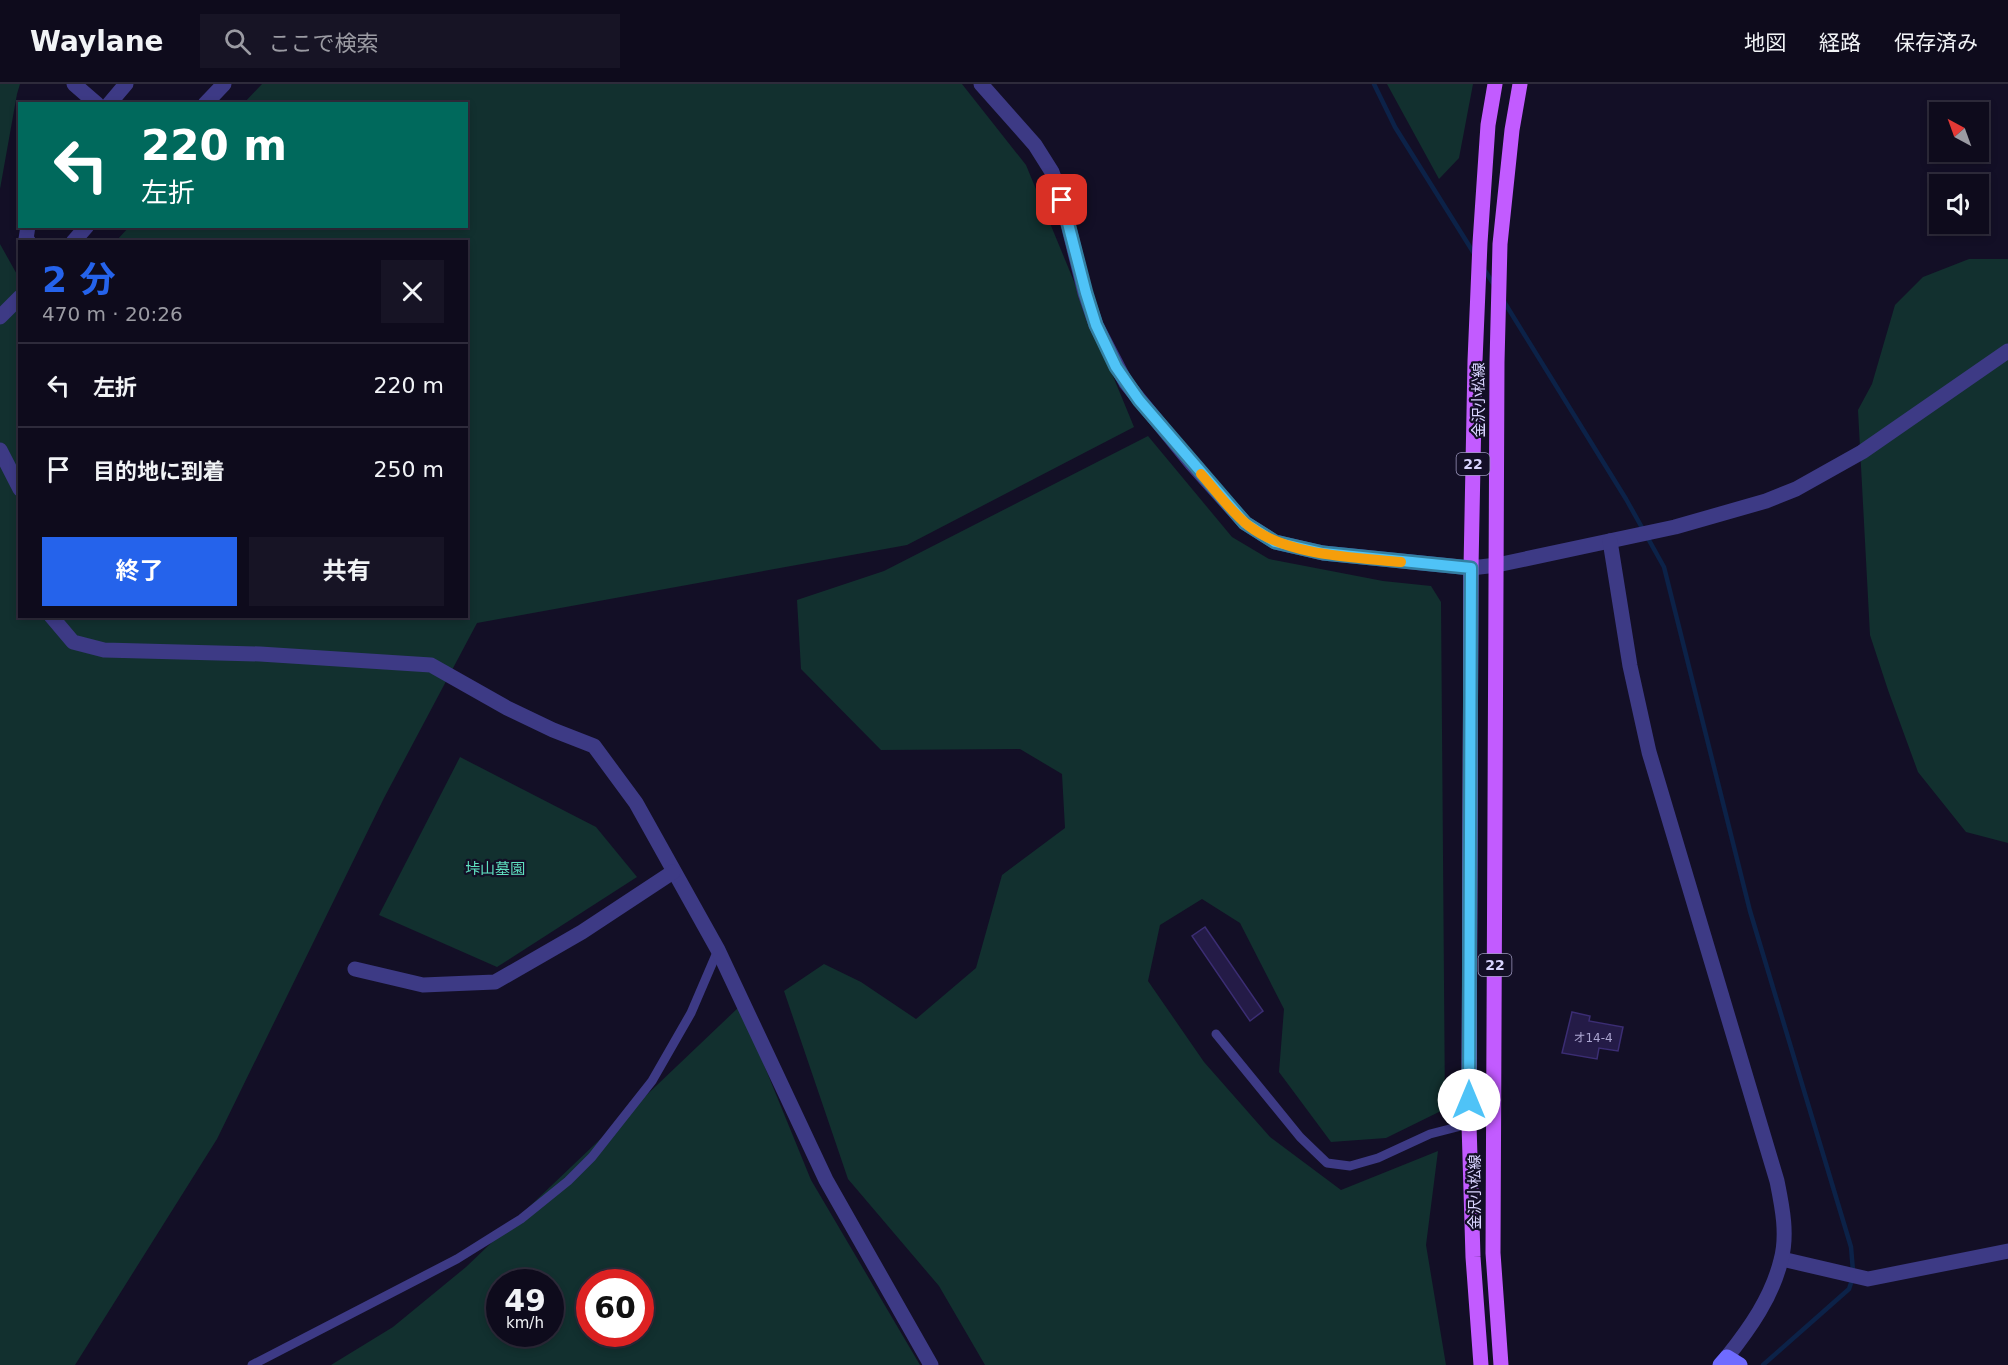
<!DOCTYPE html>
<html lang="ja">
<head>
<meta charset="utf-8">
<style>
  :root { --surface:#0e0b1c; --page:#171425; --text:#f1f3f6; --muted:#9b9ba3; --line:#2e2b3b; --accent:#2563eb }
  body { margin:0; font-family:"DejaVu Sans","Noto Sans JP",sans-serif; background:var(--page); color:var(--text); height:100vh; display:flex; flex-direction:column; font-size:22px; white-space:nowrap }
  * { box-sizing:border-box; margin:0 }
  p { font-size:20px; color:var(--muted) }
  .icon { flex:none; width:33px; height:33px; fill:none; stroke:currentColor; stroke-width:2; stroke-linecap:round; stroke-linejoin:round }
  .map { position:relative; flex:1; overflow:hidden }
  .drawer { position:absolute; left:18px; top:156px; width:450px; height:378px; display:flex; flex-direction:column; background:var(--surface); border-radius:0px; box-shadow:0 3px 9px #0003,0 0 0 2px var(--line) }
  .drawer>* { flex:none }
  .banner { position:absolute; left:18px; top:18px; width:450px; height:126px; border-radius:0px; box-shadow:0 3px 9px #0003,0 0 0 2px var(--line); background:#00695c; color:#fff; overflow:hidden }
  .needle { width:39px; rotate:319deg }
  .controls { position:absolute; left:1929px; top:18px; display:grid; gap:12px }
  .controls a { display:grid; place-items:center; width:60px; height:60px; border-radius:0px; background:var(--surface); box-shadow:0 3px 9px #0003,0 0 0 2px var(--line); font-size:30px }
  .speed { position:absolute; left:486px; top:1185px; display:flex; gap:12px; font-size:30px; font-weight:700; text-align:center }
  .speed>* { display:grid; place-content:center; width:78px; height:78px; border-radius:50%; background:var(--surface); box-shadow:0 3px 9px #0003,0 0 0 2px var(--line); line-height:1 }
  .speed small { font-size:15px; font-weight:400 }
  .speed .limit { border:9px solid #d22; background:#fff; color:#111 }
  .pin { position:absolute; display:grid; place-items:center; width:51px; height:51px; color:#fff; margin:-26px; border-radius:12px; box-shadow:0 3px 9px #0006 }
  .me { position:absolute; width:66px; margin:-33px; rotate:0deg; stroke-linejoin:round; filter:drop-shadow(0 0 4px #0008) }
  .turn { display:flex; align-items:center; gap:21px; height:126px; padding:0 24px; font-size:27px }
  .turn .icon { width:78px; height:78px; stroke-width:2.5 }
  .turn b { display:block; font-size:42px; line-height:51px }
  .round { display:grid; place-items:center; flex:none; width:63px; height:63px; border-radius:0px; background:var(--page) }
  .headline { display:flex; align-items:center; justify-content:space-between; height:102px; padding:0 24px }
  h1 { font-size:36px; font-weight:700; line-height:45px; color:var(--accent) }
  .primary-button { display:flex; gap:12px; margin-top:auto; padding:12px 24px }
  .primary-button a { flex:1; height:69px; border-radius:0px; background:var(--accent); color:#fff; font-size:24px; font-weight:700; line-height:69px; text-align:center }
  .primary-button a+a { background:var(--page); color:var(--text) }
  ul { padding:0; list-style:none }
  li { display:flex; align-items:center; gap:18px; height:84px; padding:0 24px; border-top:2px solid var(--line) }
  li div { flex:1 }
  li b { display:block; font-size:22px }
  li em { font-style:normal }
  header { display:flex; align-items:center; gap:36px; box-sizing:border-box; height:84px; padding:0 30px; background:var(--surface); border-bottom:2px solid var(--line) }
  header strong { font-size:28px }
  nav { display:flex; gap:33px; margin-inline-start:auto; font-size:21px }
  .search { width:420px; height:54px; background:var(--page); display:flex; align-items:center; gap:15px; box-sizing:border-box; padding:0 21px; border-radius:0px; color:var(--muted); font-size:22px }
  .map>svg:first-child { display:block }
</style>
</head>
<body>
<header>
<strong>Waylane</strong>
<div class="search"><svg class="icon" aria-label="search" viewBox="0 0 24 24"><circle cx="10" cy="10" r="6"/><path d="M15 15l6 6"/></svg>ここで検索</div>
<nav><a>地図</a><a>経路</a><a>保存済み</a></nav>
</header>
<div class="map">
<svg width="2008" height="1281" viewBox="0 0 2008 1281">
  <rect width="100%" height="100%" fill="#130f26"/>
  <!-- green -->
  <g fill="#12302f" fill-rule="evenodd">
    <path d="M0 0H20L17 10 0 105Z"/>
    <path d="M262 0H962L1026 81 1134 343 907 461 477 539 384 714 217 1055 75 1281H0V160L19 194 20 532H466V158L116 157 130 142H466V20L244 19Z"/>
    <path d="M1387 0H1473L1459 74 1439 95Z"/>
    <path d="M1969 175H2008V759L1966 748 1918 688 1888 606 1870 551 1858 326 1872 300 1895 221 1923 193Z"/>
    <path d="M1148 352 1232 453 1269 475 1383 497 1431 502 1441 518 1445 1025 1386 1054 1331 1058 1279 988 1284 925 1240 839 1202 815 1160 841 1148 897 1204 978 1270 1053 1341 1106 1438 1067 1426 1161 1446 1281H985L939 1202 848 1095 784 907 824 880 861 898 916 935 976 884 1002 791 1065 744 1062 690 1020 665 881 666 801 585 797 516 884 487Z"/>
    <path d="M460 673 596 743 637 793 497 883 379 831Z"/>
    <path d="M740 922 811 1096 920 1281H331L393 1243 466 1183ZM500 1198H550V1250H500ZM590 1198H640V1250H590Z"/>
  </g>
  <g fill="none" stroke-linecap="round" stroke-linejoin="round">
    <!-- stream -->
    <g stroke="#0c2248" stroke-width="4.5">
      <path d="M1374 0 1395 43 1475 171"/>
      <path d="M1484 185 1494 201"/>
      <path d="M1503 216 1626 415 1664 483 1750 827 1851 1163 1853 1187"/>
      <path d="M1763 1281 1849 1205 1852 1196"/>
    </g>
  </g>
  <!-- building -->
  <g fill="#241b47" stroke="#3b2d73" stroke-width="1.5">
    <path d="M1205 843 1263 927 1250 937 1192 852Z"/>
    <path d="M1572 928 1590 932 1589 937 1623 943 1618 967 1599 964 1597 975 1562 969Z"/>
  </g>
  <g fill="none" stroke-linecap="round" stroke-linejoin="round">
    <!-- service -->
    <g stroke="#3d3a85" stroke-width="9">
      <path d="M1216 950 1300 1053 1327 1079 1350 1082 1378 1074 1430 1050 1469 1040"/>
      <path d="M252 1281 457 1175 521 1135 568 1097 592 1073 652 997 691 929 718 866"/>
    </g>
    <!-- minor -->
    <g stroke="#3d3a85" stroke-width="15">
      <path d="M74 0 97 20"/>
      <path d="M109 20 126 0"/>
      <path d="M28 142 26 155 29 158"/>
      <path d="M0 366 20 405"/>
      <path d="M51 532 73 558 104 566 260 570 431 581 507 624 553 646 594 662 636 719 718 866 826 1096 931 1281"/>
      <path d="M355 885 423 901 495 898 582 848 673 788"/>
      <path d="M1782 1175 1868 1195 2008 1167"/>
    </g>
    <!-- tertiary -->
    <g stroke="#3d3a85" stroke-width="15">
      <path d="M981 0 1035 61 1052 88 1062 116 1085 209 1096 241 1126 299 1192 380 1245 439 1275 458 1323 469 1471 484 1497 481 1675 443 1766 417 1796 405 1862 368 2008 267"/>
      <path d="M205 20 224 0"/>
      <path d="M73 158 87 142"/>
      <path d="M0 233 20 213"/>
      <path d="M1610 457 1630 582 1649 668 1777 1097C1782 1122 1788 1150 1781 1176 1772 1213 1750 1244 1727 1273"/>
    </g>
    <!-- secondary -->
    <path stroke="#6f6bff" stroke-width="15" d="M1720 1281 1727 1273 1740 1281"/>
    <!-- primary -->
    <g stroke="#c25bff" stroke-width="15">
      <path d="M1481 1281 1473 1173 1469 1040 1471 484 1475 277 1480 159 1488 41 1495 0"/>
      <path d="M1501 1281 1493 1169 1497 278 1500 160 1512 46 1520 0"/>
    </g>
  </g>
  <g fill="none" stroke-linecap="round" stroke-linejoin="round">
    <!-- route casing -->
    <g stroke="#337fa1" stroke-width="15">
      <path id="route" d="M1062 116 1086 209 1096 241 1116 283 1139 316 1245 439 1275 458 1323 469 1471 484 1469 1016"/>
    </g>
    <!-- route -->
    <use href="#route" stroke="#4fc3f7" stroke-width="10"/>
    <!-- slow -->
    <path stroke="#f59e0b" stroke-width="10" d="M1201 390C1216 407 1231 428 1249 442 1288 472 1353 473 1401 478"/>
  </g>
  <g text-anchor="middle" stroke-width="4.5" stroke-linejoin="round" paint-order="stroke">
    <!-- number labels -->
    <g font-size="12" fill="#aca6d1">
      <text x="1593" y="958">オ14-4</text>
    </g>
    <!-- shield labels -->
    <g fill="#130f26" stroke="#9e99be" stroke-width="1.5">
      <rect x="1456.5" y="369" width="33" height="22" rx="4.5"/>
      <rect x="1478.5" y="870" width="33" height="22" rx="4.5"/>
    </g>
    <g font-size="14" font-weight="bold" fill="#d9d4ff">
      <text x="1473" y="385">22</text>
      <text x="1495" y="886">22</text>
    </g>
    <!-- street labels -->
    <g font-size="15" fill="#d9d4ff" stroke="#130f26">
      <text transform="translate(1479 316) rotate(-90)" y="5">金沢小松線</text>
      <text transform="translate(1475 1108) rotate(-90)" y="5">金沢小松線</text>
    </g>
    <!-- park labels -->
    <g font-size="15" fill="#5fe0c0" stroke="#130f26">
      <text x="495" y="790">垰山墓園</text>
    </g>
  </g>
</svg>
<div class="controls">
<a><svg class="needle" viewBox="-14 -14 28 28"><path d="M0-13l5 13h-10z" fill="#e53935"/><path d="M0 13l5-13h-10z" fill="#9b9ba3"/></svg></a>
<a><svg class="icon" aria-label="sound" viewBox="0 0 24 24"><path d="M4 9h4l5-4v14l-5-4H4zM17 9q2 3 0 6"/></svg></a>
</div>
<div class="speed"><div>49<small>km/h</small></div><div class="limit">60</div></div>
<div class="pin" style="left:1062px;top:116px;background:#d93025"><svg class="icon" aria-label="arrive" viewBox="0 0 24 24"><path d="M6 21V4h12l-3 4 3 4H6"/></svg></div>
<svg class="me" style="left:1469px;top:1016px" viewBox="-20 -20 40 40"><circle r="19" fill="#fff"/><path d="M0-13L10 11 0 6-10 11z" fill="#4fc3f7"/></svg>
<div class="banner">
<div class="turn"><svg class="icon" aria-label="left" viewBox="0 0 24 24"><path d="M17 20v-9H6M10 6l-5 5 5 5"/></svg><div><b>220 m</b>左折</div></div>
</div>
<section class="drawer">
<div class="headline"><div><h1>2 分</h1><p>470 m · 20:26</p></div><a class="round"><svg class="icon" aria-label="close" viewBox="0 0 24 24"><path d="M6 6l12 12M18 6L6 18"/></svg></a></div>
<ul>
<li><svg class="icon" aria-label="left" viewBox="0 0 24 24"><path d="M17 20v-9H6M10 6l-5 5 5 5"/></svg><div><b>左折</b></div><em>220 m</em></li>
<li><svg class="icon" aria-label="arrive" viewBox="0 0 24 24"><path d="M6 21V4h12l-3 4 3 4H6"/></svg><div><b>目的地に到着</b></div><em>250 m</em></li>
</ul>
<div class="primary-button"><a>終了</a><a>共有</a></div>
</section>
</div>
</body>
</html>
